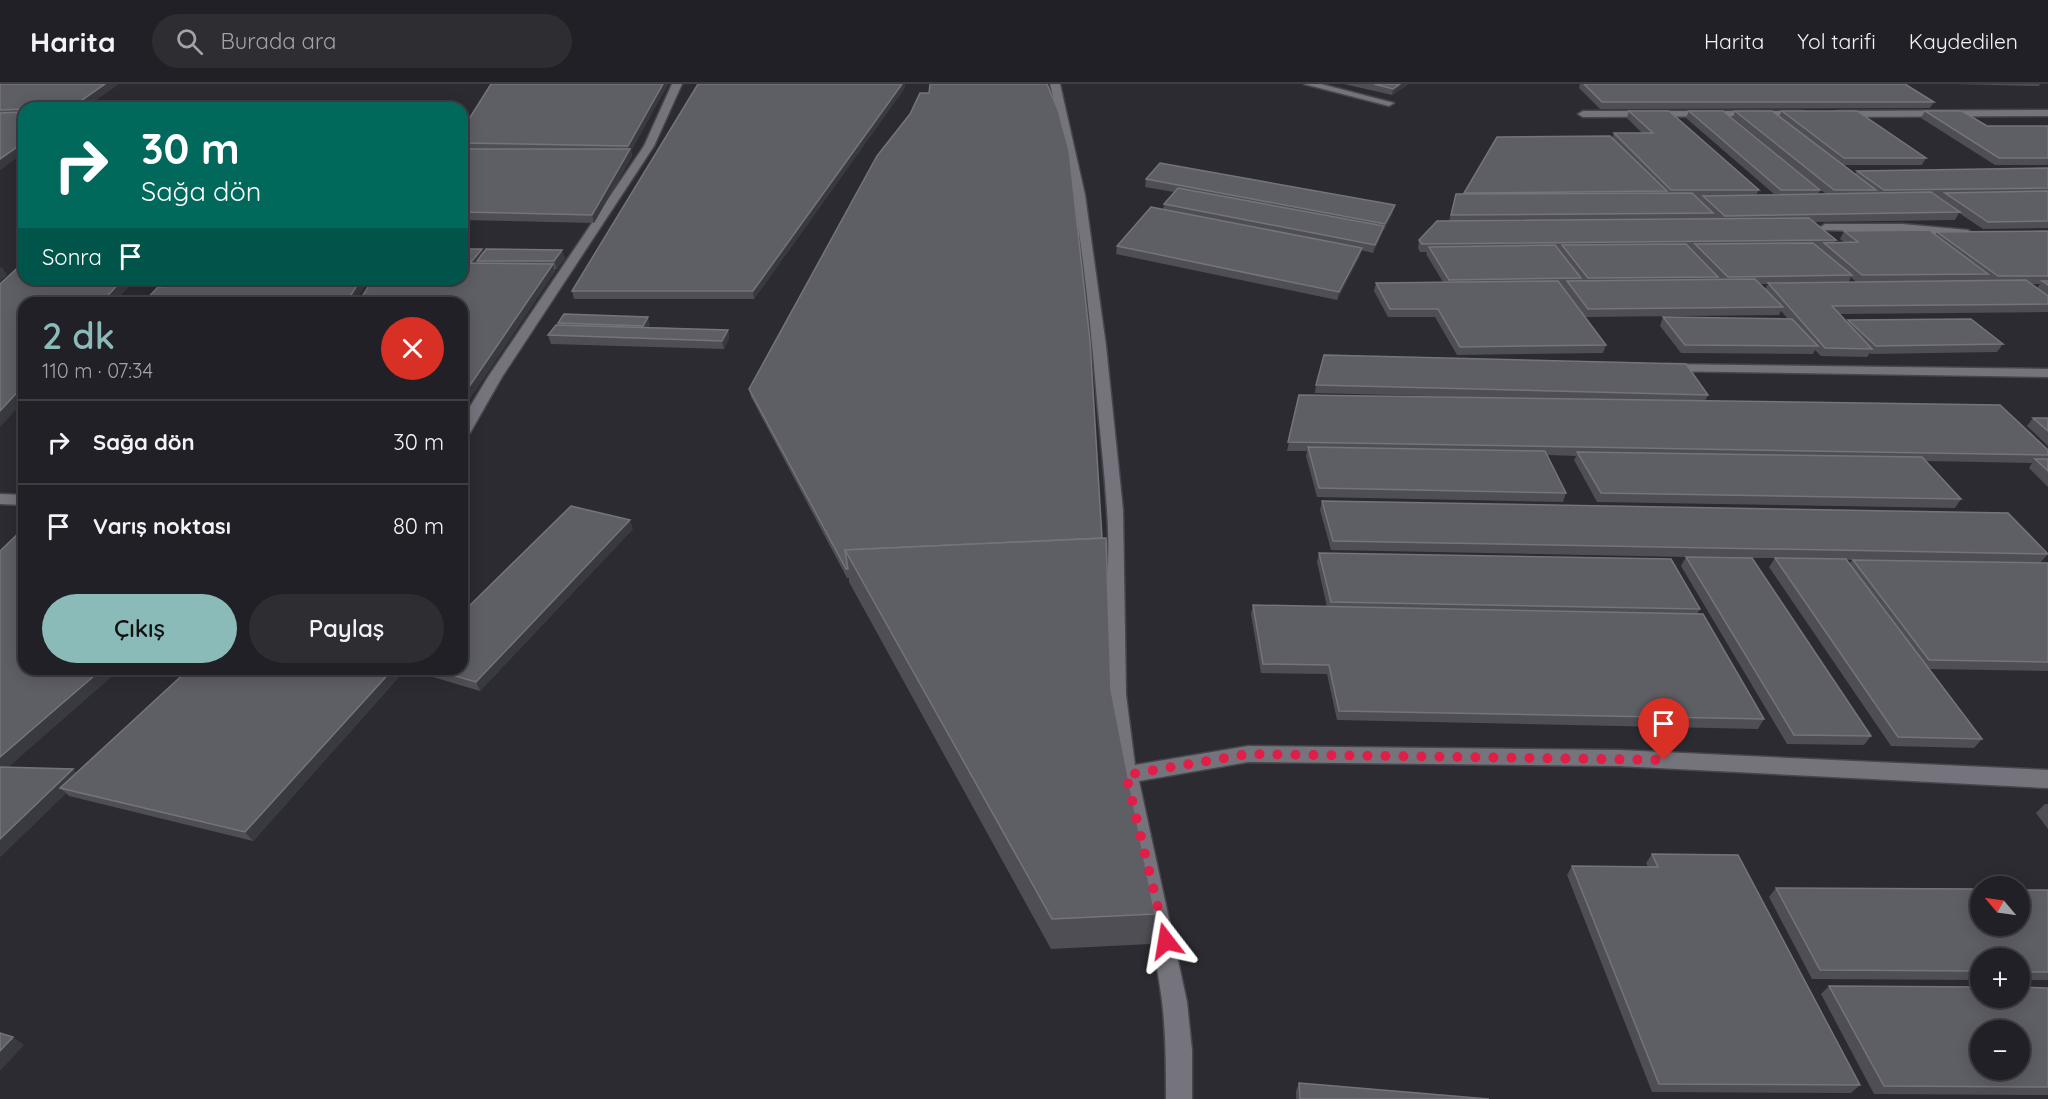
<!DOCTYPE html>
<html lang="tr">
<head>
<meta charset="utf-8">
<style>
  :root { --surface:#212026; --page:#2d2d32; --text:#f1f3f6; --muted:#a2a3a7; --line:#3e3e43; --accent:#8bbbb9 }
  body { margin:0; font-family:Quicksand,sans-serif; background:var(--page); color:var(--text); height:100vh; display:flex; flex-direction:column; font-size:22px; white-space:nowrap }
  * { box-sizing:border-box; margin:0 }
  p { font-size:20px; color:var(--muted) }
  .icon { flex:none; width:33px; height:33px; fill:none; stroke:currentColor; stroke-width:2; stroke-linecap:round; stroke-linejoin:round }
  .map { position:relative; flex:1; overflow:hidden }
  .drawer { position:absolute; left:18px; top:213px; width:450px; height:378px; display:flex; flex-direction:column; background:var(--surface); border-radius:18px; box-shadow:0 3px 15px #0003,0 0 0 2px var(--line) }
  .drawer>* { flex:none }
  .hud { position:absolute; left:18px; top:18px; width:450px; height:183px; border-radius:18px; box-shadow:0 3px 15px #0003,0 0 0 2px var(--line); background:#00695c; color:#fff; overflow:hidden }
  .needle { width:39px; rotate:299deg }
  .buttons { position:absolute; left:1970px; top:792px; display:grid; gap:12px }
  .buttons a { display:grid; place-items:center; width:60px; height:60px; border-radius:50%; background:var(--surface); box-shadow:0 3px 15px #0003,0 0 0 2px var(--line); font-size:30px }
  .pin { position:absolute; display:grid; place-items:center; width:51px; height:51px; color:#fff; margin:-62px -26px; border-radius:50% 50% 50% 0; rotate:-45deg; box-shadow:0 0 6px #0007 }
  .pin .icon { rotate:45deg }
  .me { position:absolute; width:66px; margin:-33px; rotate:346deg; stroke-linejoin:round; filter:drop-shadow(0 0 4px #0008) }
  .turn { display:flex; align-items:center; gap:21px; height:126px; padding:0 24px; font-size:27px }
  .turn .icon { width:78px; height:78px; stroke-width:2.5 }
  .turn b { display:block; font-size:42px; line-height:51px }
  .then { display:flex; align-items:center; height:57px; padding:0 24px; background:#0003; gap:12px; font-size:22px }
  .round { display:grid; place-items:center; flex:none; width:63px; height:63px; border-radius:32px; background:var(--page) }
  .overview { display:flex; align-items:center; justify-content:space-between; height:102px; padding:0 24px }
  h1 { font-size:36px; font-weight:600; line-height:45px; color:var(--accent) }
  .cta { display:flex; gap:12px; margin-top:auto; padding:12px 24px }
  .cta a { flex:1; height:69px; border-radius:36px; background:var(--accent); color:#111; font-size:24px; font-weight:600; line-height:69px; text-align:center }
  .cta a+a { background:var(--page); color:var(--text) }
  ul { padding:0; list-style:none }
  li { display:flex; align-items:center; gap:18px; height:84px; padding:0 24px; border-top:2px solid var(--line) }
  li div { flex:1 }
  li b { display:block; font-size:22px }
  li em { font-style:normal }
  header { display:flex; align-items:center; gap:36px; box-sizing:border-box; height:84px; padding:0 30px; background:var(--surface); border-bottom:2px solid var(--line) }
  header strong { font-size:28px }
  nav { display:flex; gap:33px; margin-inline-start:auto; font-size:21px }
  .search { width:420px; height:54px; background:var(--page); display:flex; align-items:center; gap:15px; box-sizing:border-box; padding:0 21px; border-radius:33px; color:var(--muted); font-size:22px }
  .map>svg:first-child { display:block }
</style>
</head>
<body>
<header>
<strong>Harita</strong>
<div class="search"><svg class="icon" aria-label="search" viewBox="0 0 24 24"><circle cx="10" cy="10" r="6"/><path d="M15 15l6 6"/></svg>Burada ara</div>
<nav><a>Harita</a><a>Yol tarifi</a><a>Kaydedilen</a></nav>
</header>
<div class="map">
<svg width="2048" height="1015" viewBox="0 0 2048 1015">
  <rect width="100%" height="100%" fill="#2c2b32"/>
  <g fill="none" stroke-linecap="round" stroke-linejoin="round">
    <!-- minor casing -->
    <g stroke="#47464d" stroke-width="3">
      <g id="minor">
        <path d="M672 0H682L654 62 502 293 470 349 462 354V336L488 293 644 62Z"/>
        <path d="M1050 0H1060L1085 111 1106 262 1123 426 1126 611 1135 681 1248 662 1619 666 2048 686V704L1619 682 1248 678 1139 697 1187 918 1192 966V1015H1166C1166 982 1166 950 1162 917 1150 822 1118 730 1108 634 1101 571 1110 507 1108 444 1106 401 1101 358 1097 316 1088 209 1077 104 1050 0Z"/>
        <path d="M1304 0H1321L1394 19 1389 22Z"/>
        <path d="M2048 26V32L1837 33 1832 30 1837 27Z"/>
        <path d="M1803 27 1808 30 1806 32 1583 33 1578 30 1583 27Z"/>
        <path d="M1825 140H1902L1968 146 1974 150 1968 154 1902 148 1821 146 1819 144Z"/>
        <path d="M1666 280 2048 285V293L1661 287V281Z"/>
        <path d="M0 410 24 411V421L0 420Z"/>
      </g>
    </g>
    <!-- minor -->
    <use href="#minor" fill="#75747c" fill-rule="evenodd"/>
  </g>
  <!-- wall -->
  <g fill="#4e4e54" fill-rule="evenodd">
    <path d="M0 0H118L85 24H24V68L0 86Z"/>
    <path d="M491 0H668L631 67 632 72 594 139 462 136V46Z"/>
    <path d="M698 0H905L904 5 754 215H574L572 207Z"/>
    <path d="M1344 0H1409L1392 11Z"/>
    <path d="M1580 0H1905L1934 18 1930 24 1600 25 1579 4Z"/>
    <path d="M1954 0H2040L2039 2Z"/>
    <path d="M1629 27 1759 106 1756 111 1774 110 1686 34 1689 27 1820 106 1818 110H1826L1733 34 1735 27 1779 32 1782 27 1926 74 1922 81H1844L1855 90 1857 87 2048 84V144L1983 145 1959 129 1955 136 1814 138 1836 156 1835 158H1844L1840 155 1844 147 1935 151 1937 148 2048 147V228L1840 230 1847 238 1848 236 2003 260 1997 268 1871 270 1870 269 1867 273 1821 272 1815 266 1813 270 1681 269 1660 242 1663 233 1788 235 1781 227 1779 231 1585 233 1606 261 1603 269 1457 271 1435 233H1388L1374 207 1376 199 1443 198 1426 170 1427 168H1420L1418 164 1419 156 1449 137 1456 110H1464V109L1612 54 1614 49H1642L1627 34ZM1851 193 1856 198H1849ZM1760 200H1768L1765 205ZM2031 200H2040L2037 204Z"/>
    <path d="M1925 27 1987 42H2048V81H1995L1921 34Z"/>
    <path d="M1146 95 1393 129 1383 147 1373 169 1361 166 1360 172 1337 216 1116 170 1117 162 1163 126 1164 120 1174 108 1145 103Z"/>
    <path d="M462 165 483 170 565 174 557 185H555V188L462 195Z"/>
    <path d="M558 239 650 241 648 243 728 246 729 254 724 265 551 260 548 251 558 241Z"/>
    <path d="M1316 301 1708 311 1705 317 2048 366V403L2029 384 2032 379 1926 377 1961 415 1955 424 1597 418 1574 376 1576 372 1547 371 1566 409 1563 418 1317 413 1306 372 1307 367H1287L1299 311 1463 313 1315 309Z"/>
    <path d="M749 305 1111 606 1155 830 1150 860 1051 865 849 498V494H847L751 313Z"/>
    <path d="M2033 334H2048V362L2027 342Z"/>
    <path d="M1322 417 2048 470 2040 479H2048V587L1929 585 1982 655 1974 664 1891 662 1769 483 1775 474H1752L1871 652 1864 661 1787 660 1681 482 1686 473 1331 466 1320 426ZM1835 475 1852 476 1849 480Z"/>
    <path d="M633 445 480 607 416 588 414 585H462Z"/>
    <path d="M0 467 120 585 8 683 73 685 76 689 189 585H406L253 757 69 712 66 709 0 773Z"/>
    <path d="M1319 469 1700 525 1697 530 1764 635 1758 645 1337 636 1327 590 1261 589 1251 530 1253 521 1327 523 1317 478Z"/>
    <path d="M2045 720H2048V745L2036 729Z"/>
    <path d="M1652 770 1860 1001 1851 1009 1652 1008 1567 791 1572 782 1648 783 1646 779Z"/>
    <path d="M1776 804 2048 806V896H2019V874H1980V896L1812 895 1769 813Z"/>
    <path d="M1829 902 2048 904V1011L1874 1010 1821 910Z"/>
    <path d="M1299 999 1489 1015H1296V1007Z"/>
  </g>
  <!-- shaded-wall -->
  <g fill="#393940">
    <path d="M105 0H118L85 24H73Z"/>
    <path d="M663 0H668L631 67 632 72 594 139 592 131 629 67 628 62Z"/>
    <path d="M902 0H905L904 5 754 215 753 207Z"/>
    <path d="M1400 0H1409L1392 11 1393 5Z"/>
    <path d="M24 58V68L0 86V75Z"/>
    <path d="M1395 121 1393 129 1384 147 1385 140Z"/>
    <path d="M1384 142 1382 150 1373 169 1375 161Z"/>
    <path d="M1362 164 1360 172 1337 216 1339 208Z"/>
    <path d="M482 165 484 173 477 177 478 181 475 185 472 177Z"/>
    <path d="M562 166 565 174 557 185 554 177Z"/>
    <path d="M553 180 555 188 462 327V313Z"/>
    <path d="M2 183 7 191 0 197V184Z"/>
    <path d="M123 195H136L114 219H101Z"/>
    <path d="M361 195H370L354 219H346Z"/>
    <path d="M648 233 650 241 645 250 643 242Z"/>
    <path d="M728 246 729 254 724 265 722 257Z"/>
    <path d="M24 301V317L0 343V327Z"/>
    <path d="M630 436 633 445 480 607 476 598Z"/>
    <path d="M102 585H120L0 690V673Z"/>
    <path d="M393 585H406L253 757 245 748Z"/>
    <path d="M73 685 81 694 60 704 66 709 0 773V755Z"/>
    <path d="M13 953 24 961 0 987V967Z"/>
  </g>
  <!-- building -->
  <g fill="#5e5e65" stroke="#74747a" stroke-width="1.5" fill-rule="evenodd">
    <path d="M0 0H105L72 23 24 24V25L0 26Z"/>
    <path d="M491 0H663L628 62 462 59V46Z"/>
    <path d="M698 0H902L753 207H572Z"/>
    <path d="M930 0H1047L1058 26 1069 66 1090 257 1102 454 845 466 848 485H846L749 305 877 72 910 30 920 9H929Z"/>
    <path d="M1374 0H1400L1393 5Z"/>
    <path d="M1584 0H1905L1934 18H1602Z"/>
    <path d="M1629 27H1669L1759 106H1671L1614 49H1653Z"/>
    <path d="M1689 27H1723L1820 106H1781Z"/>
    <path d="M1735 27H1772L1876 106H1834Z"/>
    <path d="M1782 27H1857L1926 74H1844Z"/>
    <path d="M1925 27H1962L1987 42H2048V74H1999Z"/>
    <path d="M24 28V58L0 75V29Z"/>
    <path d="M1610 52 1667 107 1464 109 1497 53Z"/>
    <path d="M462 65H630L592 131 462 128Z"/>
    <path d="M1160 79 1395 121 1385 140 1146 95Z"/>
    <path d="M2048 84V104L1884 106 1857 87Z"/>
    <path d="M1178 104 1384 142 1375 161 1164 120Z"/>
    <path d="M2048 107V137L1988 138 1945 109Z"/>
    <path d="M1931 108 1960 128 1725 132 1703 112Z"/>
    <path d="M1692 109 1713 129 1451 131 1456 110Z"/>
    <path d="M1151 123 1362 164 1339 208 1117 162Z"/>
    <path d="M1809 134 1836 156 1422 160 1419 156 1437 137Z"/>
    <path d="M1929 146 1988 190 1862 191 1824 159 1858 158 1844 147Z"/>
    <path d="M2048 147V192H1998L1937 148Z"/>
    <path d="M1813 159 1852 191 1728 193 1695 160Z"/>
    <path d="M1686 160 1718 193 1588 194 1562 161Z"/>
    <path d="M1555 161 1581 194 1449 196 1429 163Z"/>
    <path d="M462 165H482L472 177H462Z"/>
    <path d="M486 165 562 166 554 177H477Z"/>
    <path d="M24 178V195H123L101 219H24V301L0 327V200Z"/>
    <path d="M462 179 553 180 462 313V219H358L368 203 376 195H462Z"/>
    <path d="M257 195H361L346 219H143L158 203 255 198Z"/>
    <path d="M1755 195 1783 223 1588 225 1567 197Z"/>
    <path d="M2026 196 2048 212V220L1832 222 1872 265 1825 264 1768 199Z"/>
    <path d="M1558 197 1606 261 1460 263 1438 225H1390L1376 199Z"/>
    <path d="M2042 197H2048V201Z"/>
    <path d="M564 230 648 233 643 242 558 239Z"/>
    <path d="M1663 233 1792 235 1818 262 1685 261Z"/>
    <path d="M1971 235 2003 260 1876 262 1848 236Z"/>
    <path d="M556 241 728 246 722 257 548 251Z"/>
    <path d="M1324 271 1686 280 1708 311 1316 301Z"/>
    <path d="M1299 311 2000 321 2048 366V371L1288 358Z"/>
    <path d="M2033 334H2048V347Z"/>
    <path d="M1308 363 1545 367 1566 409 1319 404Z"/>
    <path d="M1577 368 1922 373 1961 415 1601 409Z"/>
    <path d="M2035 375H2048V387Z"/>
    <path d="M1322 417 2008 429 2048 470 1333 457Z"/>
    <path d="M571 422 630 436 476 598 431 585H462V529Z"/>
    <path d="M24 444V585H102L0 673V467Z"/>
    <path d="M1106 454 1111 606 1155 830 1052 835 845 466Z"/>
    <path d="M1319 469 1671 475 1700 525 1331 518Z"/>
    <path d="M1686 473 1752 474 1871 652 1794 651Z"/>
    <path d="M1775 474 1846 475 1982 655 1898 653Z"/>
    <path d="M1853 476 2048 479V578L1929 576Z"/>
    <path d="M1253 521 1703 530 1764 635 1339 627 1329 581 1263 580Z"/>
    <path d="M189 585H393L245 748 60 704Z"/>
    <path d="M0 683 73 685 0 755Z"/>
    <path d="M1652 770 1738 771 1860 1001 1659 1000 1572 782 1658 783Z"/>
    <path d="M1776 804 1980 805V842H2019V806H2048V888H2019V874H1980V887L1820 886Z"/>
    <path d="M1829 902 1980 903V914H2019V903L2048 904V1003L1884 1002ZM1980 946H2019V986H1980Z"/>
    <path d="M0 949 13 953 0 967Z"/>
    <path d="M1299 999 1489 1015H1300Z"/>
  </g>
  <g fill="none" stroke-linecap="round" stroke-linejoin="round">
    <!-- route -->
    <path stroke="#e11d48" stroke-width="10" stroke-dasharray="0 18" d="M1166 857 1126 691 1248 670 1664 676"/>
  </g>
</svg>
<div class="buttons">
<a><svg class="needle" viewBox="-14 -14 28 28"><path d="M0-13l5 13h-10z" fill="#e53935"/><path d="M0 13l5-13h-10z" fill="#a2a3a7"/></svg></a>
<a>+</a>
<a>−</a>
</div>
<div class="pin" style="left:1664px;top:676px;background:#d93025"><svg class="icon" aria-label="arrive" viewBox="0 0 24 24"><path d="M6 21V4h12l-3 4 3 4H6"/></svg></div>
<svg class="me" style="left:1166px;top:857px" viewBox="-20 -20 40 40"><path d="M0-17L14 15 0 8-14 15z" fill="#e11d48" stroke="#fff" stroke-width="4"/></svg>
<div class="hud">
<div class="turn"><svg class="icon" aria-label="right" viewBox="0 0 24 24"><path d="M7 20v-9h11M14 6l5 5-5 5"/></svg><div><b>30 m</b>Sağa dön</div></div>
<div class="then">Sonra<svg class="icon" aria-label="arrive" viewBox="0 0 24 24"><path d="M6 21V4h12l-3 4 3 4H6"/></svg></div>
</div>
<section class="drawer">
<div class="overview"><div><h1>2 dk</h1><p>110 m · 07:34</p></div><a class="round" style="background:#d93025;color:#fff"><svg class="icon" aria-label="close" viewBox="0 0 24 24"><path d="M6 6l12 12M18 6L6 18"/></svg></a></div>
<ul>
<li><svg class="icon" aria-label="right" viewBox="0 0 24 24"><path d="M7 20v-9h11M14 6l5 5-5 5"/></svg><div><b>Sağa dön</b></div><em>30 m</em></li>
<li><svg class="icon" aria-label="arrive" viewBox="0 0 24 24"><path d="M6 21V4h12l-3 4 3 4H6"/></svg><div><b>Varış noktası</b></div><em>80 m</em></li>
</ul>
<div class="cta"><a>Çıkış</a><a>Paylaş</a></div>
</section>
</div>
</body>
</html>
